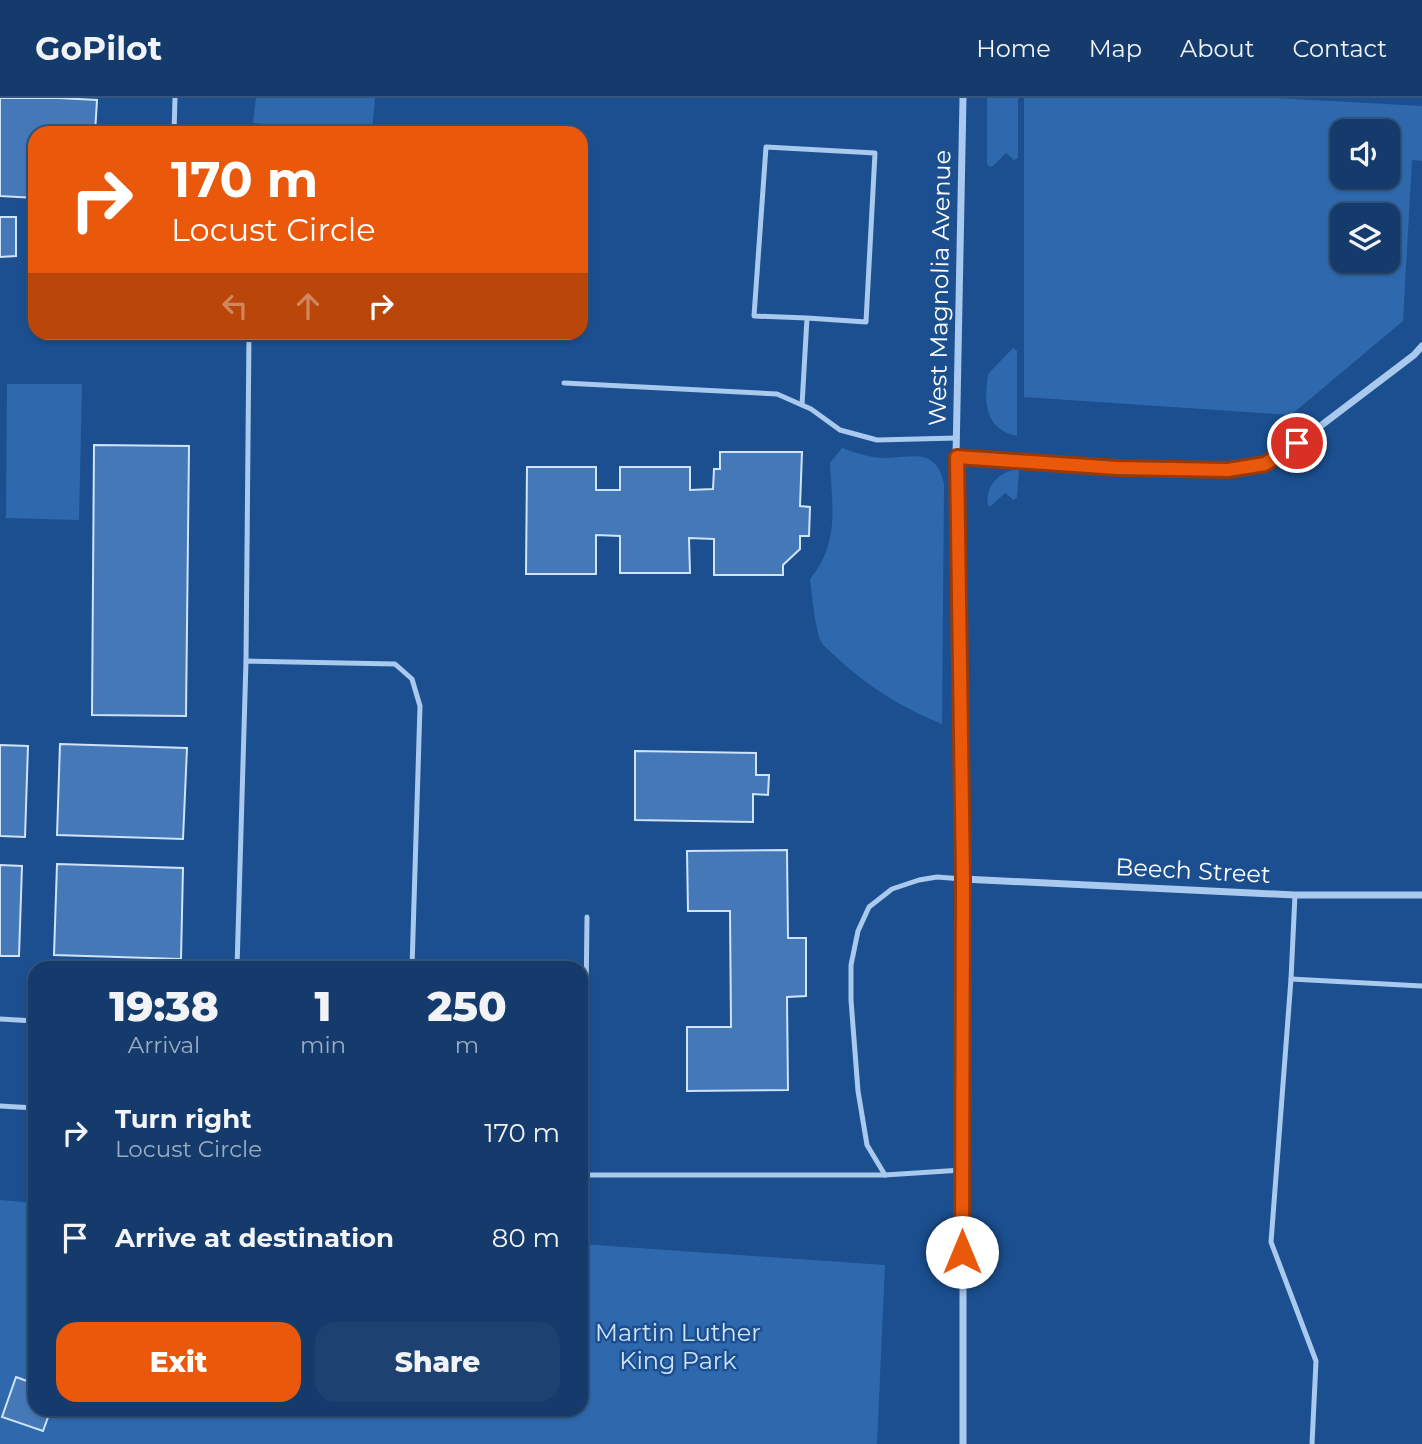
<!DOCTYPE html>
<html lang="en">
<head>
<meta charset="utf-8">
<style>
  :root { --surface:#143b6b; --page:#1d4271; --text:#f1f3f6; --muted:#9dadc1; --line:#33557e; --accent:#ea580c }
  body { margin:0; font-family:Montserrat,sans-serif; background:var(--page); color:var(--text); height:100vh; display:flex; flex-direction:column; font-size:26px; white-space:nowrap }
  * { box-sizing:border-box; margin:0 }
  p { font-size:23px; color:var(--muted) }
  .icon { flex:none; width:38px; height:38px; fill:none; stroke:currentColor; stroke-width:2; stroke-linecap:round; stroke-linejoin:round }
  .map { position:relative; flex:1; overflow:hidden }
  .panel { position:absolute; left:28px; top:863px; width:560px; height:455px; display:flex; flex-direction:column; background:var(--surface); border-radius:21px; box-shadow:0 2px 5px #0004,0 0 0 2px var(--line) }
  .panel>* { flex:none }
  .top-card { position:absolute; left:28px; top:28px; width:560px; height:214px; border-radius:21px; box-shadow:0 2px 5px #0004,0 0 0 2px var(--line); background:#ea580c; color:#fff; overflow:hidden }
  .buttons { position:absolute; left:1330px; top:21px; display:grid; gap:14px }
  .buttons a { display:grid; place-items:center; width:70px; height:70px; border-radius:14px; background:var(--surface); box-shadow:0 2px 5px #0004,0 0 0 2px var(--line); font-size:35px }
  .pin { position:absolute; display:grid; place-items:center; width:60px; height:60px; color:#fff; margin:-30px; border:4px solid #fff; border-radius:50%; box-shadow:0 2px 7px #0007 }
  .me { position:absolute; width:77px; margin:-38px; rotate:0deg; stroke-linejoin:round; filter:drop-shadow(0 0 5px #0008) }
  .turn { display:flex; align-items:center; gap:24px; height:147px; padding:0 28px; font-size:32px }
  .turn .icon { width:91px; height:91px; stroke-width:2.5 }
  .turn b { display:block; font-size:49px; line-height:60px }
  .lanes { display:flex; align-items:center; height:66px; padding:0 28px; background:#0003; justify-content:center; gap:35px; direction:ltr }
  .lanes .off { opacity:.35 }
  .eta { display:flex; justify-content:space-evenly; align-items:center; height:119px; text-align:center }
  .eta b { font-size:42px; font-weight:800; line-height:49px }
  .button { display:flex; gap:14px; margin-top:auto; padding:14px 28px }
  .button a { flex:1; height:80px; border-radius:21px; background:var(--accent); color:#fff; font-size:28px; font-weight:800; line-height:80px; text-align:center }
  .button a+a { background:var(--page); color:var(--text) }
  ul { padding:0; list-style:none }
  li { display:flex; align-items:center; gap:21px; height:105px; padding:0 28px }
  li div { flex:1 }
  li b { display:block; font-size:26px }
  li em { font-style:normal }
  header { display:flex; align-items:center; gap:42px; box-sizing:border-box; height:98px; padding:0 35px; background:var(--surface); border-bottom:2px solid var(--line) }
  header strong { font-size:33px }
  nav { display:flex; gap:38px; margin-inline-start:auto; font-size:24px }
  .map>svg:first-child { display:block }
</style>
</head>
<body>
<header>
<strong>GoPilot</strong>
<nav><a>Home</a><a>Map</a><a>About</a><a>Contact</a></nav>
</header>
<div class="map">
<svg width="1422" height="1346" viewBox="0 0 1422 1346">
  <rect width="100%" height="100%" fill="#1b4f8f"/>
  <!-- green -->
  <g fill="#2e69ad" fill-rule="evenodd">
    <path d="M256 0H375L372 35H348L253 25Z"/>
    <path d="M987 0H1018V60L1014 62 1006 55 993 68 990 69 987 66Z"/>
    <path d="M1024 0H1276L1422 8V63L1412 62 1403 223 1291 317 1024 299ZM1342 33H1388V79H1342ZM1342 117H1388V163H1342Z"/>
    <path d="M1013 250 1017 253V338C984 331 984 304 988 276Z"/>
    <path d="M7 286H82L79 422 6 420Z"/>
    <path d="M842 350C856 355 871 360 886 360 915 359 936 350 944 386L942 626C904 611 867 588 837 560 833 555 825 550 822 545 815 534 812 495 810 481 840 445 832 408 830 365Z"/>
    <path d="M1014 372H1019L1017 399 1014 402 1005 395 991 408H988C985 390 997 375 1014 372Z"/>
    <path d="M0 1102 35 1105V1311H581V1146L885 1167 877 1346H0Z"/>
  </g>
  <!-- building -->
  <g fill="#4478b7" stroke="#cfe3fa" stroke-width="2">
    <path d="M0 0H59L97 2 95 35H35V100L0 98Z"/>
    <path d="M0 119H16V158L0 159Z"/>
    <path d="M94 347 189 348 186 618 92 617Z"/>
    <path d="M720 354H802L800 408 810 409 809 438H800V451L783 467V477H714V441L689 440 690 475H620V438L596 437V476H526L527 369H596V392H620V369H690V392L713 391 714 371H720Z"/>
    <path d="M60 646 187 650 183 741 57 737Z"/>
    <path d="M0 647 28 648 25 739 0 738Z"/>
    <path d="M635 653 756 655V677H769L768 697 753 696V724L635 722Z"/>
    <path d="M787 752 788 840H806V898L787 899 788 992 687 993V929H731L730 813H688L687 753Z"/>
    <path d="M57 766 183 770 181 861 54 857Z"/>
    <path d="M0 767 22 768 19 858H0Z"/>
    <path d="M16 1279 35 1286V1311H51L43 1333 2 1319Z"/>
  </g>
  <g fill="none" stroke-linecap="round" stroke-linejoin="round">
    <!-- lane -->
    <g stroke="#a9c9ee" stroke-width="5">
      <path d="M174 35 175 0"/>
      <path d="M564 285 777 296 811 311 840 332 877 342 957 340"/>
      <path d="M802 307 807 220 754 218 766 49 875 55 866 224 807 220"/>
      <path d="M246 563 249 234"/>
      <path d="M1295 797 1291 881 1271 1144 1316 1263 1312 1346"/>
      <path d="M587 819 584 1077H885L962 1072"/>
      <path d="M237 870 246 563 395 566 412 581 420 608 412 870"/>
      <path d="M1291 881 1422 888"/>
      <path d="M0 921 35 923"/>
      <path d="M0 1008 35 1010"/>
      <path d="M885 1077 867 1047 858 993 851 902V867L858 833 869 809 892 791 919 782 937 779 963 781"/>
    </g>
    <!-- street -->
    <g stroke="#a9c9ee" stroke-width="7">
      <path d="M956 359 1117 370 1228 372 1265 366 1298 345 1414 257 1422 248"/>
      <path d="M963 781 1295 797H1422"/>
      <path d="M963 1346V781L956 359 963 0"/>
    </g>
  </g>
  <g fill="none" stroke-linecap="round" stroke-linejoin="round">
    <!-- route casing -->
    <g stroke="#983908" stroke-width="18">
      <path id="route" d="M962 1154 963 781 957 359 1117 370 1228 372 1265 366 1297 345"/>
    </g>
    <!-- route -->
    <use href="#route" stroke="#ea580c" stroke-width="12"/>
  </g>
  <g text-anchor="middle" stroke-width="5" stroke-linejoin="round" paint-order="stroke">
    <!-- street labels -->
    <g font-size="24" fill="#fff" stroke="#1b4f8f">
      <text transform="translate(940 190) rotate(-89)" y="8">West Magnolia Avenue</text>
      <text transform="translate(1193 773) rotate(3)" y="8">Beech Street</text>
    </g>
    <!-- park labels -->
    <g font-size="24" fill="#cfe3fa" stroke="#1b4f8f">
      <text x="678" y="1243">Martin Luther<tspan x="678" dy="28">King Park</tspan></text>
    </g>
  </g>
</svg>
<div class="buttons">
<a><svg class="icon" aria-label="sound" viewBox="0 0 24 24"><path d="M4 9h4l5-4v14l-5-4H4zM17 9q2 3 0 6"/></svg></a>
<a><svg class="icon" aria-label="layers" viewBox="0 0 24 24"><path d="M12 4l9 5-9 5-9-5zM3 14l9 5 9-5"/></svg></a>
</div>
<div class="pin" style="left:1297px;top:345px;background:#d93025"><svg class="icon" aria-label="arrive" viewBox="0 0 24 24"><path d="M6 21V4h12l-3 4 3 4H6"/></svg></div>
<svg class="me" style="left:962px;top:1154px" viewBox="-20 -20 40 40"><circle r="19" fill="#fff"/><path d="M0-13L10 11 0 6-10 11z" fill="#ea580c"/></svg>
<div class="top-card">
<div class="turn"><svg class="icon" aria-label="right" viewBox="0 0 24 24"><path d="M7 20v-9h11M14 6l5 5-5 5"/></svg><div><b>170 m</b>Locust Circle</div></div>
<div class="lanes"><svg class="icon off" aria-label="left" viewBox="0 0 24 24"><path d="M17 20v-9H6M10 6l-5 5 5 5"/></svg><svg class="icon off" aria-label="ahead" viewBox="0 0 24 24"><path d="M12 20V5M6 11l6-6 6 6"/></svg><svg class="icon" aria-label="right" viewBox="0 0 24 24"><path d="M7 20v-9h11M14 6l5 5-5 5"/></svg></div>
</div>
<section class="panel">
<div class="eta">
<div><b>19:38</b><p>Arrival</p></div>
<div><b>1</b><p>min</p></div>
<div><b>250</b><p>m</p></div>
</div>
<ul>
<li><svg class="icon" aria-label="right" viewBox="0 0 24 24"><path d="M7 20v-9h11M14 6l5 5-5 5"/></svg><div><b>Turn right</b><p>Locust Circle</p></div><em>170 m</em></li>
<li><svg class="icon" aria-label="arrive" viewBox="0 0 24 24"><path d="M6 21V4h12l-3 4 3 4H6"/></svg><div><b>Arrive at destination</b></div><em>80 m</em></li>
</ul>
<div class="button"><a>Exit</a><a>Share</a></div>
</section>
</div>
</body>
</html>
